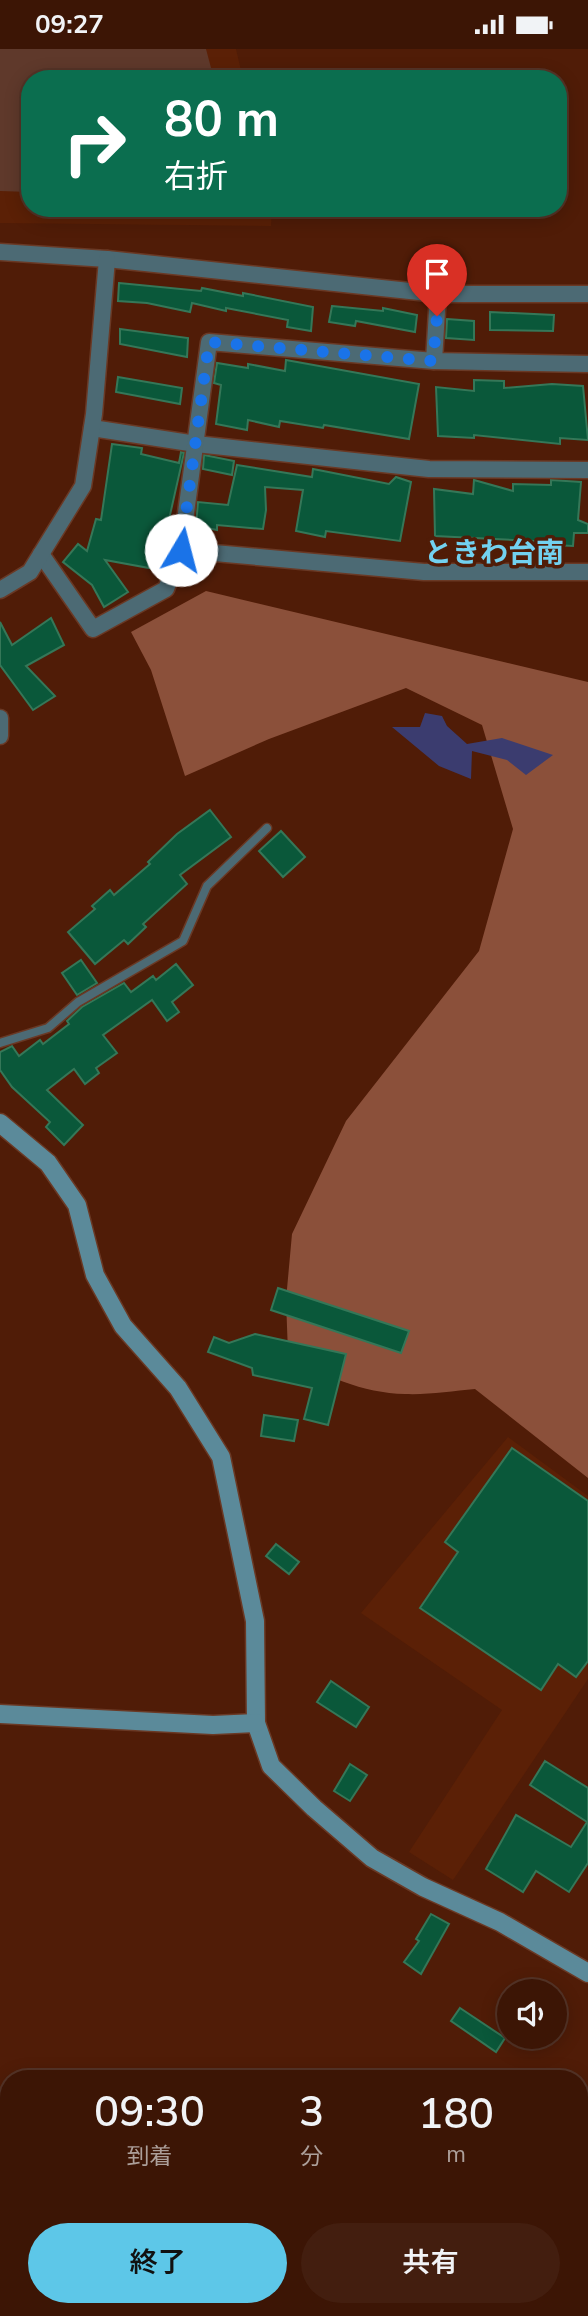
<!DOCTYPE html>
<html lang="ja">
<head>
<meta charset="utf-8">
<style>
  :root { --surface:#3c1505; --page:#431e0f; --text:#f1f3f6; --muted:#ac9f9a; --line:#553427; --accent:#5dc7e8 }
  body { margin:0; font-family:"Nunito Sans","Noto Sans JP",sans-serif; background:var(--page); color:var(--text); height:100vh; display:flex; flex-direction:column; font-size:26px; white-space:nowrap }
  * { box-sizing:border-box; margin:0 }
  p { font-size:23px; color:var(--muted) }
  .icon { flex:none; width:38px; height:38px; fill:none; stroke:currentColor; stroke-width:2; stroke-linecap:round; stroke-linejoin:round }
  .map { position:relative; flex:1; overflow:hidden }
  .side { position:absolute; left:0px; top:2021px; width:588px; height:247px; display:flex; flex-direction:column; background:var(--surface); border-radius:28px 28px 0 0; box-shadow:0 4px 18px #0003,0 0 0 2px var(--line) }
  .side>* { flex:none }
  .banner { position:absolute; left:21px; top:21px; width:546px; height:147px; border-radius:28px; box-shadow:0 4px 18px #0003,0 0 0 2px var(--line); background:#0b6e4f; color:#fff; overflow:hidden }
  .fabs { position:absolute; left:497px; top:1930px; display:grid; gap:14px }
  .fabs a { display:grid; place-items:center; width:70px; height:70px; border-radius:50%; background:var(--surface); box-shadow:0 4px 18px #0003,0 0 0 2px var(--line); font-size:35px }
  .pin { position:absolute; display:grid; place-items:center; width:60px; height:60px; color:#fff; margin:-72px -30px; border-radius:50% 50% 50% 0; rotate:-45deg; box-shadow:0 0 7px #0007 }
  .pin .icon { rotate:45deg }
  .me { position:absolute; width:77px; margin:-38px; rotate:8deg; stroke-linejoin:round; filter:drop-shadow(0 0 5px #0008) }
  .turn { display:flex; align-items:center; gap:24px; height:147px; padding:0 28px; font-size:32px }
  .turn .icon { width:91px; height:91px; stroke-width:2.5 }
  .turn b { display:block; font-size:49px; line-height:60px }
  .eta { display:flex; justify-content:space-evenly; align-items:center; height:119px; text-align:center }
  .eta b { font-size:42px; font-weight:600; line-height:49px }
  .primary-button { display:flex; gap:14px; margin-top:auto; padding:14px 28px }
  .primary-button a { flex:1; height:80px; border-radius:42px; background:var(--accent); color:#111; font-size:28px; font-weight:600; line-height:80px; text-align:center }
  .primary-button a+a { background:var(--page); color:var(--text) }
  .status { display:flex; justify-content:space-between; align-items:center; height:49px; padding:0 35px; background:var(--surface); direction:ltr }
  .status svg { height:19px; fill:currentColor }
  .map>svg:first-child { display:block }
</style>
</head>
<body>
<div class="status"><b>09:27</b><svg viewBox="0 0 49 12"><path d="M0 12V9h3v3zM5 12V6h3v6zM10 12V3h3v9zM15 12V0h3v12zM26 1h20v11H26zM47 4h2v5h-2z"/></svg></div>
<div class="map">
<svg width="588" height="2267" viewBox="0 0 588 2267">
  <rect width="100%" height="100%" fill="#501c07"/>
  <!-- built -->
  <g fill="#5b2006">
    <path d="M0 0H236L243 30H30V159H272L271 177 0 174Z"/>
    <path d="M508 1388 588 1447V1630L453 1831 409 1803 502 1661 361 1564Z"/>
  </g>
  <!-- green -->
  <path fill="#5f392b" d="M0 0H206L214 30H30V143L0 142Z"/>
  <!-- forest -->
  <path fill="#8b503a" d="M206 542 588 633V1429L475 1340C452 1342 428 1346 405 1345 363 1344 322 1327 288 1304L286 1251 292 1185 346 1072 479 902 513 780 482 676 406 639 269 690 185 727 151 621 131 583Z"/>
  <!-- water -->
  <path fill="#3b3c6f" d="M425 664 442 667 447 677 467 695 502 689 553 706 526 726 507 711 472 702 471 730 439 717 392 678H420Z"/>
  <!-- building -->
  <g fill="#0a583a" stroke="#357758" stroke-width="2">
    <path d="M119 234 201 242 202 239 243 247V244L313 258 311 282 287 278 288 271 226 259V262L192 254 190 263 147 254 118 252Z"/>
    <path d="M332 257 383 262V259L417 266 415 283 356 272 355 277 329 273Z"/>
    <path d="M490 263 554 266 553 282 490 281Z"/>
    <path d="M447 270 474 272V291L446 289Z"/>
    <path d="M120 280 188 289 187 308 120 295Z"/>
    <path d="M286 311 419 335 409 390 324 376 323 379 280 372 279 378 248 371 247 381 216 375 221 336 214 334 217 314 248 319V315L285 322Z"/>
    <path d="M118 328 182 339 180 355 116 343Z"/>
    <path d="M474 331 504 332V339L552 335 583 337 588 391 560 389V395L474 386V389L438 387 436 338 474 342Z"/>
    <path d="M112 395 142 399 141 405 179 414 181 403 184 404 163 497 165 498 160 521 105 511 128 543 104 558 92 536 63 513 78 495 87 502 96 470 101 471Z"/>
    <path d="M204 406 234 412 232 426 203 420Z"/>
    <path d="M237 416 312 428 313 420 389 435 396 428 411 433 400 492 326 482 325 488 296 482 303 441 265 438 266 461 263 480 217 476V481L196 477 198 453 228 456Z"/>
    <path d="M474 431 513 442V435L551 436V431L581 433 578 471 588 475V484H574L573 497 554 496V493L435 487 434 440 473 445Z"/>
    <path d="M51 569 64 596 26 617 55 647 33 661 0 616V573L12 596Z"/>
    <path d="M210 761 231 788 180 826 187 835 143 875 146 878 128 895 124 891 95 915 68 883 95 860 92 857 110 841 114 846 150 815 148 813 177 785Z"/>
    <path d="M281 782 305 808 283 828 259 802Z"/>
    <path d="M81 911 97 934 77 946 62 924Z"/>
    <path d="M176 915 193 936 172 953 179 963 167 972 152 951 103 986 117 1004 96 1019 99 1024 85 1035 74 1020 47 1041 83 1076 64 1096 46 1078 50 1073 12 1038 0 1021V1003L12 997 19 1007 40 991 43 995 69 975 67 972 82 958 124 934 131 943 153 927 156 931Z"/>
    <path d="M278 1239 409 1282 401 1304 271 1261Z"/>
    <path d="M255 1285 346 1305 328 1376 304 1370 312 1339 253 1326 252 1319 208 1303 214 1288 229 1294Z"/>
    <path d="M264 1366 298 1371 294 1392 261 1387Z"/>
    <path d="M512 1399 588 1452V1612L576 1628 558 1615 541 1641 420 1559 458 1503 445 1493Z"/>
    <path d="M276 1495 299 1513 289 1525 266 1507Z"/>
    <path d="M331 1632 369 1658 356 1678 317 1653Z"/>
    <path d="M545 1712 588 1739V1814L569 1843 536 1822 523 1843 486 1820 516 1766 571 1798 587 1773 530 1736Z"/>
    <path d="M350 1715 367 1726 350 1752 334 1742Z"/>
    <path d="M431 1865 449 1875 421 1925 404 1913 419 1892 416 1890Z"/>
    <path d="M460 1959 505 1989 496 2003 451 1972Z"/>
  </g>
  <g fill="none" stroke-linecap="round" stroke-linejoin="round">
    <!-- lane casing -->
    <g stroke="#6a3925" stroke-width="11">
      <path id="lane" d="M0 994 48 979 78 953 183 892 207 837 267 779"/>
    </g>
    <!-- street casing -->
    <g stroke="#6a3925" stroke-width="19">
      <g id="street">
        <path d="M0 203 107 210 438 245H588"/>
        <path d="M434 312 438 245"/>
        <path d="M92 379 196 395 429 420 588 421"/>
        <path d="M181 501 424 523H588"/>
        <path d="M41 505 93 580 166 540 181 501 209 293 434 312 588 315"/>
        <path d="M0 541 30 523 83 437 94 365 107 210"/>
        <path d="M0 669V687"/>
      </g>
    </g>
    <!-- secondary casing -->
    <g stroke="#6a3925" stroke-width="21">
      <g id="secondary">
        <path d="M0 1074 48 1114 77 1156 95 1226 123 1277 178 1339 221 1408 255 1572 256 1674 271 1717 314 1759 372 1809 423 1838 500 1873 588 1924"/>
        <path d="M0 1665 213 1676 256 1674"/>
        <path d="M579 2231 588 2220"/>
        <path d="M552 2267 558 2259"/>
      </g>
    </g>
    <!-- lane -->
    <use href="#lane" stroke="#4c6a74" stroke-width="8"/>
    <!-- street -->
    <use href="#street" stroke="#4c6a74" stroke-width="16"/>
    <!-- secondary -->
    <use href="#secondary" stroke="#5b8a9a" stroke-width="18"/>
  </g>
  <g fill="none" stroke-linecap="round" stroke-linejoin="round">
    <!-- route -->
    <path stroke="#1a73e8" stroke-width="12" stroke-dasharray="0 21.6" d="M181 501 209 293 433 312 437 267"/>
  </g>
  <g text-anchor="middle" stroke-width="7" stroke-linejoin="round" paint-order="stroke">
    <!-- quarter labels -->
    <g font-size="28" font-weight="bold" fill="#72d1f0" stroke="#501c07">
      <text x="494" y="513">ときわ台南</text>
    </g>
  </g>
</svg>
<div class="fabs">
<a><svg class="icon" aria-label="sound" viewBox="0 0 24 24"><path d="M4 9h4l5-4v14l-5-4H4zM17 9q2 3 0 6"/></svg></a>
</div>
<div class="pin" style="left:437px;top:267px;background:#d93025"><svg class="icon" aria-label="arrive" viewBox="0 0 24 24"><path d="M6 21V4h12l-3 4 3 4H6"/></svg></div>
<svg class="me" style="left:181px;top:501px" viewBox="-20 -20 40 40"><circle r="19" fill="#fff"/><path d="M0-13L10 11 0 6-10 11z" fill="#1a73e8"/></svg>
<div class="banner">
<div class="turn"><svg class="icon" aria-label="right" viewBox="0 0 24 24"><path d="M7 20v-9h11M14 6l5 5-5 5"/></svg><div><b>80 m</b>右折</div></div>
</div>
<section class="side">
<div class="eta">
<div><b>09:30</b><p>到着</p></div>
<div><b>3</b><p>分</p></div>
<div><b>180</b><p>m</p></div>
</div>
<div class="primary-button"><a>終了</a><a>共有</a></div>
</section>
</div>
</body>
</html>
